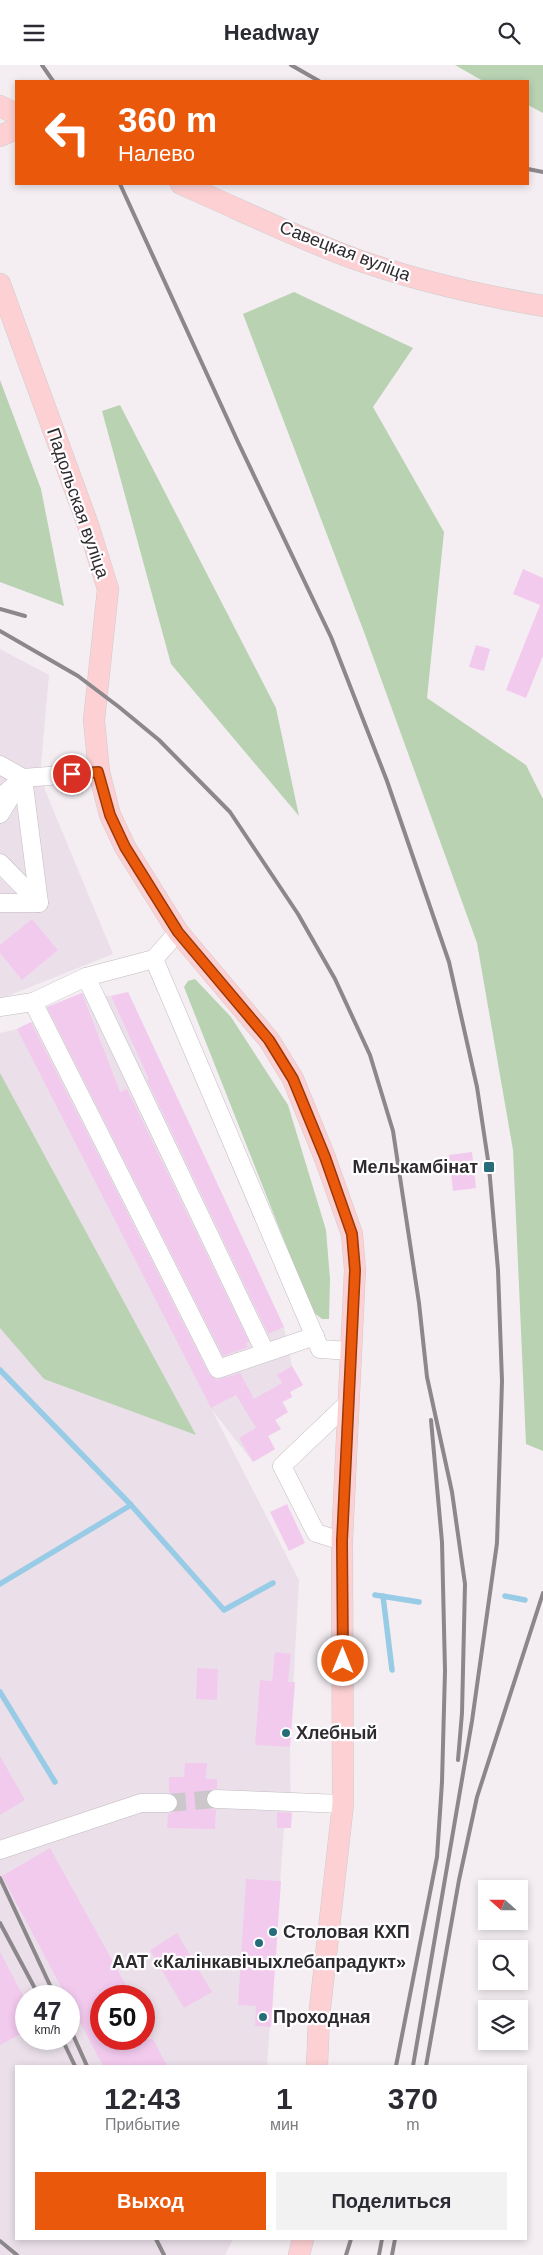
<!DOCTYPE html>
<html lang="ru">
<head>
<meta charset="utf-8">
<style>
  :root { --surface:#fff; --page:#f2f2f3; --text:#2b2b33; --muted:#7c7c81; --accent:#ea580c }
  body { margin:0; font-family:Arial,sans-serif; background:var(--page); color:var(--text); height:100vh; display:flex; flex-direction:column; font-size:19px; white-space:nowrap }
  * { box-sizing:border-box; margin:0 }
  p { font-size:16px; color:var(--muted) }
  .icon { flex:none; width:28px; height:28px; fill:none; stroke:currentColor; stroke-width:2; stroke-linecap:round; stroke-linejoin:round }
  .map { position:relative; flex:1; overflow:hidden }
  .side { position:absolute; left:15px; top:2000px; width:512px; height:175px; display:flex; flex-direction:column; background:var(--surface); border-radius:0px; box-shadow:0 2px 8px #0003 }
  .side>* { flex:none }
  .hud { position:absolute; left:15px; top:15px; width:514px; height:105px; border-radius:0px; box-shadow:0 2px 8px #0003; background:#ea580c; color:#fff; overflow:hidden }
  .needle { width:32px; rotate:291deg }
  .buttons { position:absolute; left:478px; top:1815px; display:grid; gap:10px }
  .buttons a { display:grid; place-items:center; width:50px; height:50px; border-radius:0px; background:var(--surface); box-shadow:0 2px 8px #0003; font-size:25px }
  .speed { position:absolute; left:15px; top:1920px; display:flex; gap:10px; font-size:25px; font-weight:700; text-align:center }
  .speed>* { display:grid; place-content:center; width:65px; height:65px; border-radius:50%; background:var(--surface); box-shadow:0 2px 8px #0003; line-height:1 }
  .speed small { font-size:12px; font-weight:400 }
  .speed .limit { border:8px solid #d22; background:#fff; color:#111 }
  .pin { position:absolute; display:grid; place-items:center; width:42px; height:42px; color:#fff; margin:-21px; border:2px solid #fff; border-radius:50%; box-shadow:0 1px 5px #0007 }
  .me { position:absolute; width:55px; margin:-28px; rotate:0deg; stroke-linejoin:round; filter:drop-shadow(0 0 4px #0008) }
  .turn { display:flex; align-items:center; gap:18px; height:105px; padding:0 20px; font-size:22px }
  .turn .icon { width:65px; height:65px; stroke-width:2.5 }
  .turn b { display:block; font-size:35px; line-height:42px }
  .eta { display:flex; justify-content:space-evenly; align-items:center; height:85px; text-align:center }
  .eta b { font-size:30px; font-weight:700; line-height:35px }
  .button { display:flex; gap:10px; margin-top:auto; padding:10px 20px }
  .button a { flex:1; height:58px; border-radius:0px; background:var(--accent); color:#fff; font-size:20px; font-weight:700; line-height:58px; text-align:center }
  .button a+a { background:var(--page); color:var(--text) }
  header { display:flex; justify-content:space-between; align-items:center; height:65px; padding:0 20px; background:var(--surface); font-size:22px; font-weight:700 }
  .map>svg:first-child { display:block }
</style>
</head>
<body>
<header><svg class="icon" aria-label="menu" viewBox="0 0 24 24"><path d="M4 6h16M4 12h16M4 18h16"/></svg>Headway<svg class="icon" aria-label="search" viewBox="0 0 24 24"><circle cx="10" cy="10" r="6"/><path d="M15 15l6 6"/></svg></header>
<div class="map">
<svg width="543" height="2190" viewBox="0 0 543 2190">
  <rect width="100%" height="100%" fill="#f4eef3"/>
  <!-- built -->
  <g fill="#ebe0ea" fill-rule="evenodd">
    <path d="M0 584 49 610 41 700 45 725 113 889 0 934Z"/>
    <path d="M128 927 284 1262 292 1301 303 1320 290 1327 292 1332 283 1337 288 1347 275 1355 281 1364 268 1371 275 1384 253 1397 212 1345 299 1515 290 1682 291 1763H284L267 2001H16V2174H233L225 2190H0V968L17 964 32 957 47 942 82 928 111 931ZM26 1931H69V1974H26ZM101 1931H144V1974H101Z"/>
  </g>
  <!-- green -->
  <g fill="#b8d2b2">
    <path d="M455 0H543V48L528 40V16H483Z"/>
    <path d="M294 227 413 283 373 342 444 467 427 633 526 700 543 734V1386L526 1379 513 1085 477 878 364 567 243 249Z"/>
    <path d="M0 315 41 424 64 541 0 517Z"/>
    <path d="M120 340 276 643 299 751 171 599 102 346Z"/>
    <path d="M195 914 231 952 288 1040 326 1165 330 1214 329 1254H322L312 1246 184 922 188 916Z"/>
    <path d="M0 1008 196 1370 44 1314 0 1263Z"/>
  </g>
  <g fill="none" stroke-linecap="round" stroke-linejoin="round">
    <!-- stream -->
    <g stroke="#98cbe6" stroke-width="5.5">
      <path d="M0 1305 131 1440 224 1545 273 1518"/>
      <path d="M0 1519 131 1440"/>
      <path d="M375 1530 419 1537"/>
      <path d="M383 1531 392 1605"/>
      <path d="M505 1531 525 1535"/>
      <path d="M0 1627 55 1717"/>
    </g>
  </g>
  <!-- building -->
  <g fill="#f2caee">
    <path d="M523 504 543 513V591L526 633 506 625 540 540 513 529Z"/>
    <path d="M476 580 490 584 484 606 469 602Z"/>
    <path d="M32 854 58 885 22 915 0 888V880Z"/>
    <path d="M128 927 284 1262 268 1269 147 1015 149 1014 111 931Z"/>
    <path d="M82 928 120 1027 127 1024 249 1277 246 1278 248 1282 223 1291 47 942Z"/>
    <path d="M31 957 209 1309 217 1315 240 1308 254 1334 282 1318 277 1310 292 1301 303 1320 290 1327 292 1332 282 1337 288 1347 275 1355 281 1364 268 1371 275 1384 253 1397 239 1373 256 1363 236 1330 211 1343 17 964Z"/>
    <path d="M472 1087 476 1123 453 1126 449 1090Z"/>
    <path d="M287 1439 305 1478 289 1486 270 1447Z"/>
    <path d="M275 1587 291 1589 288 1617H295L290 1682 255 1680 260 1615 272 1616Z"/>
    <path d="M197 1603 218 1604 217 1635 196 1634Z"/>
    <path d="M0 1691 25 1735 0 1750Z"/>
    <path d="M185 1698H207L206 1714H217V1723L207 1728 205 1734 210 1743 216 1745 215 1764 167 1763 168 1749 174 1747 179 1738 177 1732 169 1727V1712H184Z"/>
    <path d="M277 1747 292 1748 291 1763H277Z"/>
    <path d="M50 1783 132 1931H101V1974H153L167 2001H103L69 1936V1931H66L2 1811Z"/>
    <path d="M246 1814 281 1816 271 1962 255 1961 256 1941 238 1940Z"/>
    <path d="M177 1868 212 1927 184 1943 150 1885Z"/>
    <path d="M0 1887 26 1936V1966L0 1980Z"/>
  </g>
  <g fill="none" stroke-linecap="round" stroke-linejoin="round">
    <!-- minor-tunnel -->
    <path stroke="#ccc7cb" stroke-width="18" stroke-dasharray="18 9" stroke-linecap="butt" d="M168 1738 216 1734"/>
    <!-- minor casing -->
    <g stroke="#c2bcc1" stroke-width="19">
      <g id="minor">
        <path d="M0 700 23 713"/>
        <path d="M0 733 23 713 99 707"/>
        <path d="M0 749 14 726"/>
        <path d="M0 798 39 838"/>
        <path d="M0 838H39L23 713"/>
        <path d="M154 894 178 867"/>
        <path d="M86 912 265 1287"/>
        <path d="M33 937 218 1304 315 1271"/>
        <path d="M0 942 33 937 86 912 154 894 320 1284 351 1286"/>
        <path d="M342 1476 316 1468 282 1401 349 1337"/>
        <path d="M216 1734 343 1739"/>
        <path d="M0 1785 141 1738H168"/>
      </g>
    </g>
    <!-- major casing -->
    <g stroke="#cdcccc" stroke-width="22">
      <g id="major">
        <path d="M0 41 16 49"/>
        <path d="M0 71 16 64"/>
        <path d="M181 119C239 144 297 173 355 194 417 216 479 230 543 241"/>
        <path d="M0 219 88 460 108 524 94 655 99 707 110 750 125 782 178 867 269 975 293 1014 325 1093 352 1169 355 1205 342 1476 343 1739 319 1952 317 2001"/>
        <path d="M299 2190 303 2174"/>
      </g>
    </g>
    <!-- minor -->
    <use href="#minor" stroke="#fff" stroke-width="18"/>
    <!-- major -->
    <use href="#major" stroke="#fdd1d4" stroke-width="21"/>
    <!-- rail -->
    <g stroke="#8b878a" stroke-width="4">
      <path d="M42 0 53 16"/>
      <path d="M291 0 319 16"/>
      <path d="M528 104 543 107"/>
      <path d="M120 119 238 377 331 572 387 716 449 897 477 1022 489 1102 498 1205 502 1316 497 1478 472 1656 413 2001"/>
      <path d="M0 544 25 551"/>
      <path d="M0 566 78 611 119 642 159 675 230 747 298 849 335 914 370 990 393 1066 419 1238 427 1312 452 1427 465 1519 462 1648 458 1695"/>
      <path d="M0 1813 55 1931"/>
      <path d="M0 1858 39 1931"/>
      <path d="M69 1961 87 2001"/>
      <path d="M62 1974 75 2001"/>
      <path d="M396 2001 437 1792 442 1717 445 1606 442 1477 431 1355"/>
      <path d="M426 2001 459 1815 477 1732 543 1528"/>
      <path d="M156 2174 164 2190"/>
      <path d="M0 2176 17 2190"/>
      <path d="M346 2190 351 2174"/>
      <path d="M379 2190 382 2174"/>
      <path d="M392 2190 395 2174"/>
    </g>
  </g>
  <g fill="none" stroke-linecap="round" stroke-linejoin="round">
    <!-- route casing -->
    <g stroke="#983908" stroke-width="12">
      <path id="route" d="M72 709 98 707 110 750 125 782 178 867 269 975 293 1014 325 1092 352 1169 355 1205 342 1476 343 1596"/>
    </g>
    <!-- route -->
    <use href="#route" stroke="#ea580c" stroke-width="9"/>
  </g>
  <!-- markers -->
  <g fill="#256d79" stroke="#fffdff" stroke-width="2">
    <rect x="483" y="1096" width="12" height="12" rx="2.5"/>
    <circle cx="286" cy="1668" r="5"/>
    <circle cx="273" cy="1867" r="5"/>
    <circle cx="259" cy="1878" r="5"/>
    <circle cx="263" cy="1952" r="5"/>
  </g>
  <g text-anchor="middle" stroke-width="4.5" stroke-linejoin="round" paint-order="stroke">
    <!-- street labels -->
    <g font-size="18" fill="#2d2b2c" stroke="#fffdff">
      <text transform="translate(345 186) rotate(21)" y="6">Савецкая вуліца</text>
      <text transform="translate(78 438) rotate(71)" y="6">Падольская вуліца</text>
    </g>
    <!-- poi labels -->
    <g font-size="18" font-weight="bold" fill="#2d2b2c" stroke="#fffdff" text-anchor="start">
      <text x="478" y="1108" text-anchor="end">Мелькамбінат</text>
      <text x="296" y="1674">Хлебный</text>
      <text x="283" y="1873">Столовая КХП</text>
      <text x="259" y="1903" text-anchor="middle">ААТ «Калінкавічыхлебапрадукт»</text>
      <text x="273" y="1958">Проходная</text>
    </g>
  </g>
</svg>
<div class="buttons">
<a><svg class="needle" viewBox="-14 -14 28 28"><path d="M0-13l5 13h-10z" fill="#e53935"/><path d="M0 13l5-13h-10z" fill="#7c7c81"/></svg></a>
<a><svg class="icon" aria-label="search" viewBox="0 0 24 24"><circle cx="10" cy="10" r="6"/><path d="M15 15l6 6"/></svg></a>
<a><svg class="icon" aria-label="layers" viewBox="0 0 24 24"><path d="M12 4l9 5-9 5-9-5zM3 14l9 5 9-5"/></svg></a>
</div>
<div class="speed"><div>47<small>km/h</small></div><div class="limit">50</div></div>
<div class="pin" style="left:72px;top:709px;background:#d93025"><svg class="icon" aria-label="arrive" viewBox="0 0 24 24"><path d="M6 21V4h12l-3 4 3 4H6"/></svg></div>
<svg class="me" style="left:343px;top:1596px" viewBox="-20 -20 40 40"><circle r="17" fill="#ea580c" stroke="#fff" stroke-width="3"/><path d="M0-11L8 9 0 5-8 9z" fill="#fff"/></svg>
<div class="hud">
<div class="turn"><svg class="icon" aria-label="left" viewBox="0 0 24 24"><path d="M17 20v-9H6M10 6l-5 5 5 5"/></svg><div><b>360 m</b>Налево</div></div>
</div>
<section class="side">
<div class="eta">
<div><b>12:43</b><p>Прибытие</p></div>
<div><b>1</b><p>мин</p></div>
<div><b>370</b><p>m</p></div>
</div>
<div class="button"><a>Выход</a><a>Поделиться</a></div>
</section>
</div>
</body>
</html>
